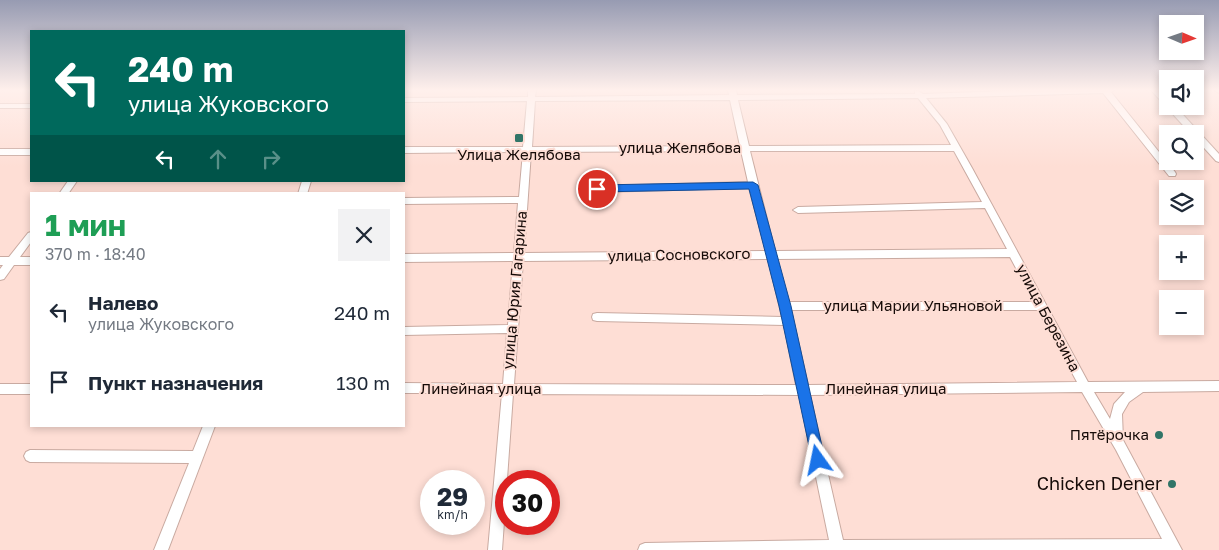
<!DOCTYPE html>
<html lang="ru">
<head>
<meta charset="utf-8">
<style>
  :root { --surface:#fff; --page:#f2f2f3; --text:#1f2937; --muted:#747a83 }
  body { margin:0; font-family:"Golos Text",sans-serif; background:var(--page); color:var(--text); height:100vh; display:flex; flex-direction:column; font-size:19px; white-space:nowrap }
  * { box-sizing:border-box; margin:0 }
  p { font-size:16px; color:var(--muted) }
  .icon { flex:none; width:28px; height:28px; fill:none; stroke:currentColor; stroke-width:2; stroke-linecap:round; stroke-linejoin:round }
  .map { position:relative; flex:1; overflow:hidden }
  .sheet { position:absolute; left:30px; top:192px; width:375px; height:235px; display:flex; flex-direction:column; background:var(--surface); border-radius:0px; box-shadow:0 2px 8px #0003 }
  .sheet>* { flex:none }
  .hud { position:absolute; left:30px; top:30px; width:375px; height:152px; border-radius:0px; box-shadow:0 2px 8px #0003; background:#00695c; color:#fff; overflow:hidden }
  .needle { width:32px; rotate:92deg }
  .fabs { position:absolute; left:1159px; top:15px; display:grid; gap:10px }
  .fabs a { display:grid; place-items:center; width:45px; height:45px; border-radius:0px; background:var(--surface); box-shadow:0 2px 8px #0003; font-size:25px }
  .speed { position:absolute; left:420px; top:470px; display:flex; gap:10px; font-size:25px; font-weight:700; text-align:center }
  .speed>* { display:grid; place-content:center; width:65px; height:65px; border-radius:50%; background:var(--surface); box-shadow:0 2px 8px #0003; line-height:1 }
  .speed small { font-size:12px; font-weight:400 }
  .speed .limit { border:8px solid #d22; background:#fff; color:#111 }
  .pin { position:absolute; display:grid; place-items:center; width:42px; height:42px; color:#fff; margin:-21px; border:2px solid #fff; border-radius:50%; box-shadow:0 1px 5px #0007 }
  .me { position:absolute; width:55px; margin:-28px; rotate:348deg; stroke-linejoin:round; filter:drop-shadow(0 0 4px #0008) }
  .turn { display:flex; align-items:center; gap:18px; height:105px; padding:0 15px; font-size:22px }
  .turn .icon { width:65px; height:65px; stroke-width:2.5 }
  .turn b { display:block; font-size:35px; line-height:42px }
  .lanes { display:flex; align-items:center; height:48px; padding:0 15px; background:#0003; justify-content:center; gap:25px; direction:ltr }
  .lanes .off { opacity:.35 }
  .round { display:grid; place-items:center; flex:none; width:52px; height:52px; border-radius:0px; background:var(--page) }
  .summary { display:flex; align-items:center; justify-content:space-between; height:85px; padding:0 15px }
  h1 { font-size:30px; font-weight:700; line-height:38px; color:#1e9e55 }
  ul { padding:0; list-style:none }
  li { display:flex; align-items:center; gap:15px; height:70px; padding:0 15px }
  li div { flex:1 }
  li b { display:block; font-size:19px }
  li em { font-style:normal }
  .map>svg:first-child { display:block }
</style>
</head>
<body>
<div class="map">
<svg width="1219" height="550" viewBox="0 0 1219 550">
  <rect width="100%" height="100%" fill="#feded5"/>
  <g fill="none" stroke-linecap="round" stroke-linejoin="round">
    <!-- minor casing -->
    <g stroke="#c9aaa1" stroke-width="2">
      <g id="minor">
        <path d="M528 90H536L535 97 729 95 728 90H736L737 95 915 94V91H918L923 94 1030 90H1114L1111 92 1175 172 1176 174 1175 176H1169L1103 93 926 98 947 124 972 168 1088 382 1219 381V391L1143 392 1129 402 1122 414 1123 440 1182 550H638L640 545 645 543 829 540 799 395 513 394 502 550H488L502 393H404V383L503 384 507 333 404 335V327L508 325 513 261 404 262V254L514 253 518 203 404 204V198L519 197 523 152 404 153V147H523L527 101 404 102V98L528 97ZM918 98 940 125 951 145 749 146 738 100ZM730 100 740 146 532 147 535 101ZM741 151 748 182 597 186 593 189 597 192 749 188 766 251 524 253 531 152ZM750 151H954L982 202 798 207 793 210 798 213 985 208 1007 249 775 251ZM1010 257 1034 302H789L777 259ZM768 259 782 317 597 313 593 314 592 317 593 320 597 321 784 325 796 385 514 384 523 261ZM791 310H1038L1077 382 808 385ZM1082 392 1116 450 1162 539 843 540 810 395ZM1094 392H1125L1114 404 1110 419Z"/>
        <path d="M1151 90H1159L1168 99V106H1175L1219 154V162L1216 161 1195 138V134H1191Z"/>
        <path d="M1214 90H1219V93Z"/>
        <rect x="0" y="104" width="31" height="4"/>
        <rect x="0" y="149" width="31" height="6"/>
        <path d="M68 181H77L68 194H59Z"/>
        <path d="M302 181H311L307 194H298Z"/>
        <path d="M31 232V242L20 257H31V265H14L4 279 0 280V269L3 265H0V257H9L28 233Z"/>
        <rect x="0" y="384" width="31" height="10"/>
        <path d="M203 426H215L168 550H154L189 463 30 462 26 460 24 456 26 452 30 450 193 451Z"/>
      </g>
    </g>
    <!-- minor -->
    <use href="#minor" fill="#fff" fill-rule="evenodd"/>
  </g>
  <!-- sky -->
  <linearGradient id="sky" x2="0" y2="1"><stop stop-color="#979bb2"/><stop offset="0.54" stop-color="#fff0ec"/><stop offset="1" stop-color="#fff0ec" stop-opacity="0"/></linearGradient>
  <rect width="1219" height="167" fill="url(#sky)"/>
  <!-- route -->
  <path fill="#1a73e8" stroke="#114b97" d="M753 182 758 185 791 306 825 460 823 464 818 466 814 464 812 460 779 306 749 189 597 192 592 189 597 185Z"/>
  <!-- markers -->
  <g fill="#317568" stroke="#feded5" stroke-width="2">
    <rect x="514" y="133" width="10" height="10" rx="2.5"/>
    <circle cx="1159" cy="435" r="5"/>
    <circle cx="1172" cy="484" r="5"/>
  </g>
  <g text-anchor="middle" stroke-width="4" stroke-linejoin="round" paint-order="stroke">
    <!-- street labels -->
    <g font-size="15" fill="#160b08" stroke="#feded5">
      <text x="680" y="153">улица Желябова</text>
      <text transform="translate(679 255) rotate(-1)" y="5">улица Сосновского</text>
      <text transform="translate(515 290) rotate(-85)" y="5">улица Юрия Гагарина</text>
      <text x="913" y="311">улица Марии Ульяновой</text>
      <text transform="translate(1048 318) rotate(62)" y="5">улица Березина</text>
      <text x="481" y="394">Линейная улица</text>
      <text x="886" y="394">Линейная улица</text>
    </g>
    <!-- poi labels -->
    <g font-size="15" fill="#160b08" stroke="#feded5">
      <text x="519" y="160">Улица Желябова</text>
      <text x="1149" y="440" text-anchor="end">Пятёрочка</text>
    </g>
    <!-- near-poi labels -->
    <g font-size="18" fill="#160b08" stroke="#feded5" text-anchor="end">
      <text x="1162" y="490">Chicken Dener</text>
    </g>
  </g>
</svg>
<div class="fabs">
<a><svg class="needle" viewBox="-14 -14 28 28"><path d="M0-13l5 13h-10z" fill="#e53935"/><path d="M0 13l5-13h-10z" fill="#747a83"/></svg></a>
<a><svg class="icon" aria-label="sound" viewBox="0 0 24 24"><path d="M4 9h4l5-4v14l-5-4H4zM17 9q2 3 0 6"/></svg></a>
<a><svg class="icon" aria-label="search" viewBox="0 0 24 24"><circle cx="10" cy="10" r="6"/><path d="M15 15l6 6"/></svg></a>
<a><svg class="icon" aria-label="layers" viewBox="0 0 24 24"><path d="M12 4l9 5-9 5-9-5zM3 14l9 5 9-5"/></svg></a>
<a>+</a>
<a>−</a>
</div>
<div class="speed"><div>29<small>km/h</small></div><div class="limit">30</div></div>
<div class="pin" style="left:597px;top:189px;background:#d93025"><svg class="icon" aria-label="arrive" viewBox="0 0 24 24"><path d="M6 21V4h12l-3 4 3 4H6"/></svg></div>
<svg class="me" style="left:818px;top:460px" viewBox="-20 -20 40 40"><path d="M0-17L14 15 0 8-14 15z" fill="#1a73e8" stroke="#fff" stroke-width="4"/></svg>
<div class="hud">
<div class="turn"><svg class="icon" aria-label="left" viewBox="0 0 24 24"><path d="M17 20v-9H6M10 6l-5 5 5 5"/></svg><div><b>240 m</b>улица Жуковского</div></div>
<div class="lanes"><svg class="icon" aria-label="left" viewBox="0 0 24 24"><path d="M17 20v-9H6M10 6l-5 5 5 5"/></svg><svg class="icon off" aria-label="ahead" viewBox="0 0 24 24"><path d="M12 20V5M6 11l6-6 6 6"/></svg><svg class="icon off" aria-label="right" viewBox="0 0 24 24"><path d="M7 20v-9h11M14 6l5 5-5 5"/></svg></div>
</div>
<section class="sheet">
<div class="summary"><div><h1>1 мин</h1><p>370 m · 18:40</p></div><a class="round"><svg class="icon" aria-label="close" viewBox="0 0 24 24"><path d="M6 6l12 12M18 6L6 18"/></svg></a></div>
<ul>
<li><svg class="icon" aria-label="left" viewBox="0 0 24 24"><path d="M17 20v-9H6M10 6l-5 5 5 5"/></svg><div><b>Налево</b><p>улица Жуковского</p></div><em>240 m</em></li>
<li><svg class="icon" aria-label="arrive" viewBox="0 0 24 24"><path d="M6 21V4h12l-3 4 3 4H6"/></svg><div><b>Пункт назначения</b></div><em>130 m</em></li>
</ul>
</section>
</div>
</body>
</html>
